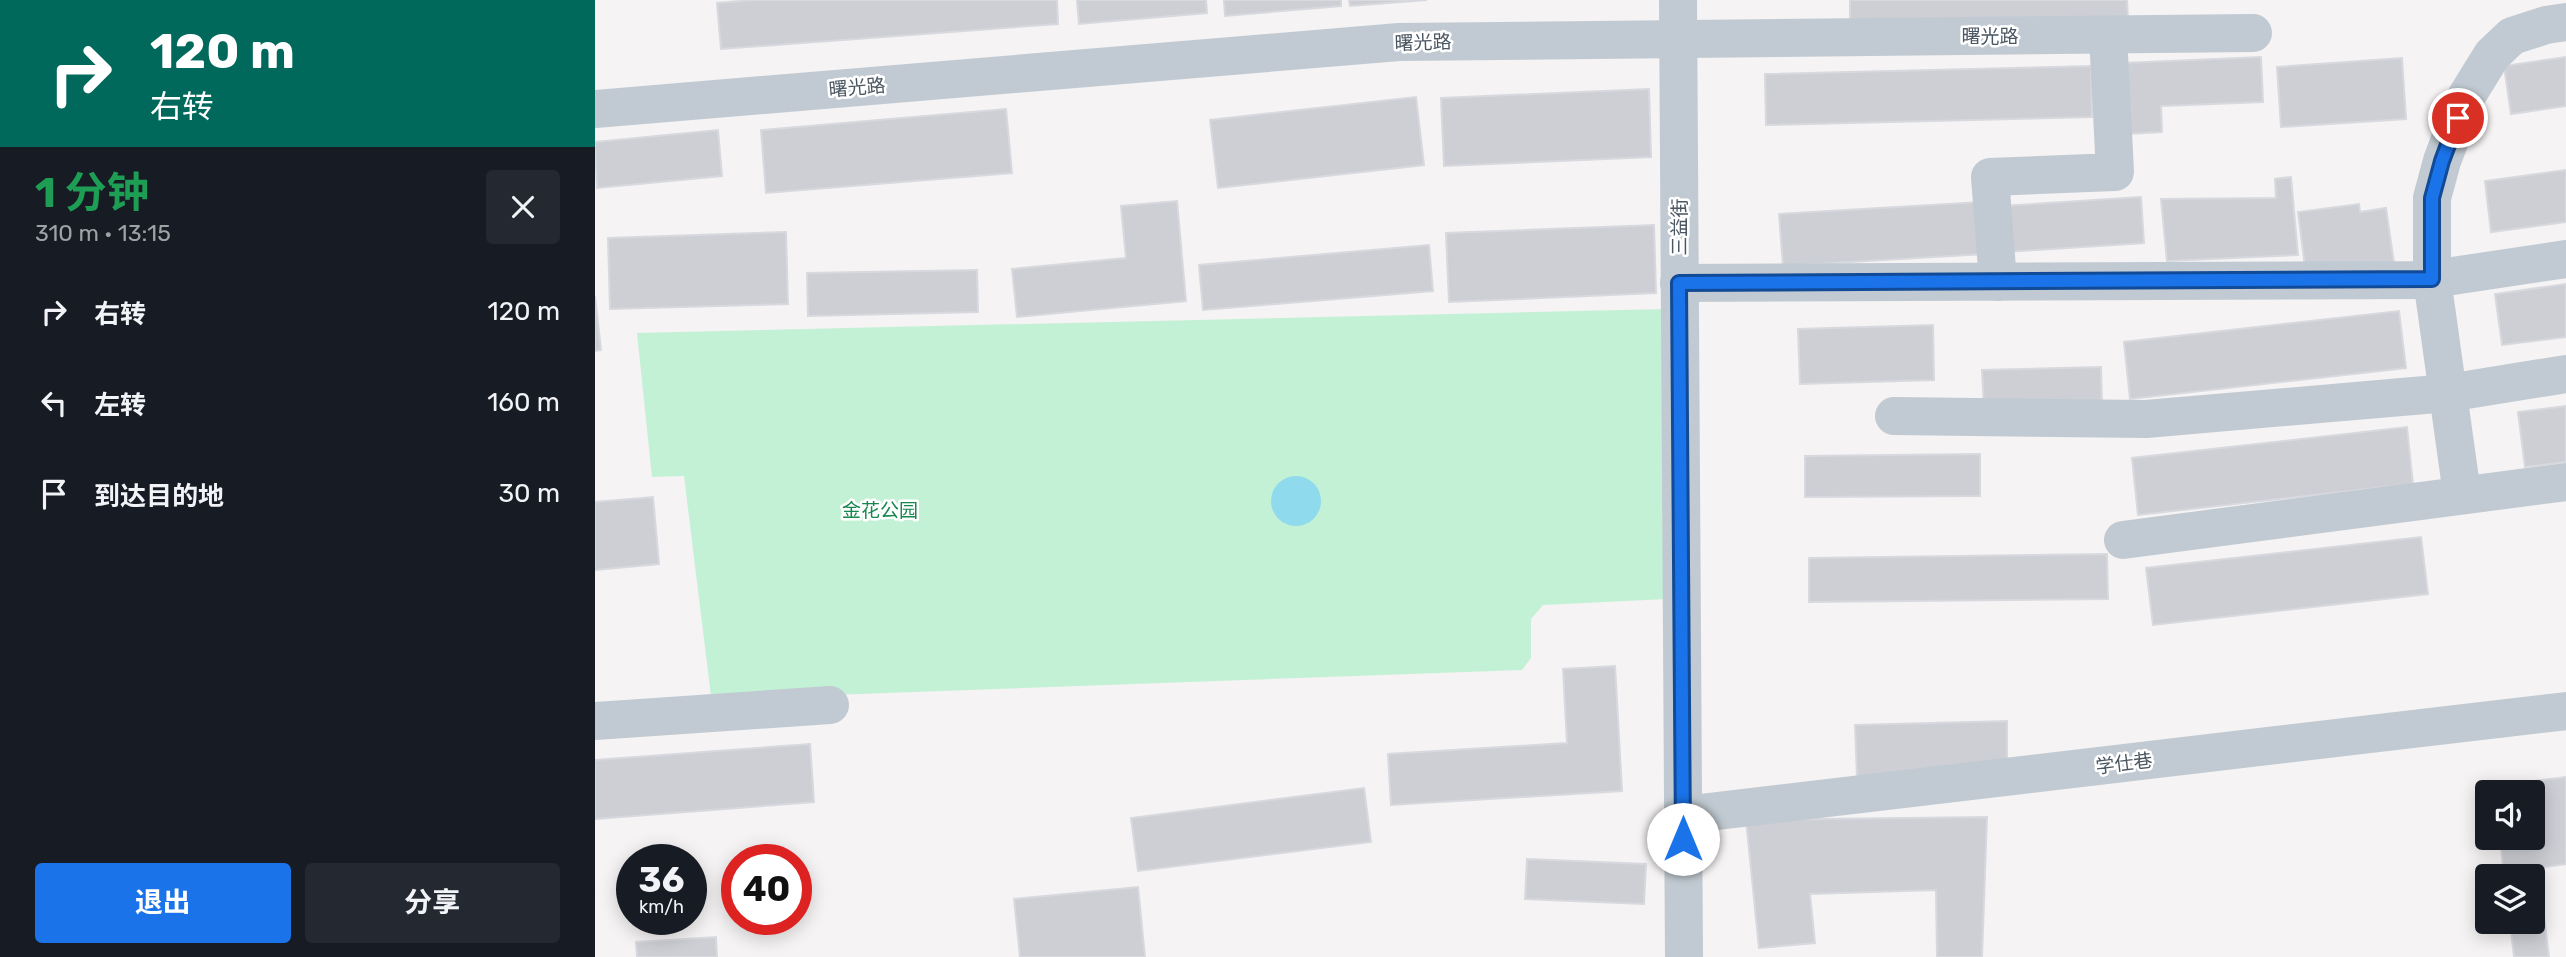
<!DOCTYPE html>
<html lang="zh">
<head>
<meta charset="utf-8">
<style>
  :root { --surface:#171b24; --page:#242831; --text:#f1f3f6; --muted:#9ea1a6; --accent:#1a73e8 }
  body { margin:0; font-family:Rubik,"Noto Sans SC",sans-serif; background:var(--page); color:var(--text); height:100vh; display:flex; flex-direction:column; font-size:26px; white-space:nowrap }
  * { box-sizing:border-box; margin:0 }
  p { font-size:23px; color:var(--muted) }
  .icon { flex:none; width:38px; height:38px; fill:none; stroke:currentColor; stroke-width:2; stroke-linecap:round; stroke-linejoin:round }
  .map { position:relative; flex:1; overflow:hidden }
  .sheet { display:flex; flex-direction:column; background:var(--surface); width:595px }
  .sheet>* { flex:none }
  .guide { background:#00695c; color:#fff; overflow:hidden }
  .buttons { position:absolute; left:1880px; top:780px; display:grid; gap:14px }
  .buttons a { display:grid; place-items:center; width:70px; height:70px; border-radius:7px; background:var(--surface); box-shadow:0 4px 18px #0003; font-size:35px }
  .speed { position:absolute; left:21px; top:844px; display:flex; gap:14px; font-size:35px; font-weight:700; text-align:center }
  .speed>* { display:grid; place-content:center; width:91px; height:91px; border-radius:50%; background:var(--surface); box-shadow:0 4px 18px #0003; line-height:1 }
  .speed small { font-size:18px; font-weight:400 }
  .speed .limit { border:10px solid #d22; background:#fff; color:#111 }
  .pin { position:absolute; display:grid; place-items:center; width:60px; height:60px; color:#fff; margin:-30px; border:4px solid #fff; border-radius:50%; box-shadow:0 2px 7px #0007 }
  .me { position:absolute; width:77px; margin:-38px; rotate:0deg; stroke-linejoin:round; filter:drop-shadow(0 0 5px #0008) }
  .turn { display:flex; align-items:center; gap:24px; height:147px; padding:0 35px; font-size:32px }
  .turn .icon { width:91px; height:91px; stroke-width:2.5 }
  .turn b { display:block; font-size:49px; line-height:60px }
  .round { display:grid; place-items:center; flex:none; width:74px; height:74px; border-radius:7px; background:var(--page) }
  .summary { display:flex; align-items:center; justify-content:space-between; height:119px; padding:0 35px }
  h1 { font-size:42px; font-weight:700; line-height:52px; color:#1e9e55 }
  .button { display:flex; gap:14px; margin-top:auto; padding:14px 35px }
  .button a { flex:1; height:80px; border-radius:7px; background:var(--accent); color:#fff; font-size:28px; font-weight:700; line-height:80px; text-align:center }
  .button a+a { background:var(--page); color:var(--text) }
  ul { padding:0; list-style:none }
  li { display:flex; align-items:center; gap:21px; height:91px; padding:0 35px }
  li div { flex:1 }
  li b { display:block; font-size:26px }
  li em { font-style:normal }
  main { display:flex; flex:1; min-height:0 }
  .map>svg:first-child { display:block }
</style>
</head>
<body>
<main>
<section class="sheet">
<div class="guide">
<div class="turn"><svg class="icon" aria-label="right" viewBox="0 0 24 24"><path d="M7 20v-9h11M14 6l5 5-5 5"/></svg><div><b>120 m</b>右转</div></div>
</div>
<div class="summary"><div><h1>1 分钟</h1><p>310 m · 13:15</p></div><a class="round"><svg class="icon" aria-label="close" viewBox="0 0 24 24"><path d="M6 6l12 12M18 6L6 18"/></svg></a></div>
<ul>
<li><svg class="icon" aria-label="right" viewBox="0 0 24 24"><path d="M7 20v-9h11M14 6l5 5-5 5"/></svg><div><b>右转</b></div><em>120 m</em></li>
<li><svg class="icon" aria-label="left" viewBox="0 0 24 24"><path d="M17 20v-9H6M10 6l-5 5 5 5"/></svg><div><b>左转</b></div><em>160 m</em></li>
<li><svg class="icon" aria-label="arrive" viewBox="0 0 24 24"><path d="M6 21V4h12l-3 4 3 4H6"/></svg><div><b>到达目的地</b></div><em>30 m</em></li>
</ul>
<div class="button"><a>退出</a><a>分享</a></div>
</section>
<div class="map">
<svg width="1971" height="957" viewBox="0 0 1971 957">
  <rect width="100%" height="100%" fill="#f5f3f3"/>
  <!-- green -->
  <path fill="#c3f1d5" d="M1070 309 1072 599 948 605 936 619V658L927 670 123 699 116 696 89 476 57 477 42 333Z"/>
  <!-- water -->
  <circle fill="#90daee" cx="701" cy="501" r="25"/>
  <!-- building -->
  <g fill="#cdcfd5" stroke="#d7d9de" stroke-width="2">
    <path d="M157 0H462L463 24 126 49 122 3Z"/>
    <path d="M482 0H611L612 13 484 24Z"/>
    <path d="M629 0H746V6L630 16Z"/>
    <path d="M754 0H832L755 6Z"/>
    <path d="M1255 0H1532L1533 20 1255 28Z"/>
    <path d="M1666 57 1668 102 1566 106 1567 132 1532 134 1529 63Z"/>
    <path d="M1971 57V106L1916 114 1909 66Z"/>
    <path d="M1807 58 1811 119 1686 127 1682 67Z"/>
    <path d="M1496 66 1497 117 1171 125 1170 74Z"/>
    <path d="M1054 89 1056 157 849 166 846 98Z"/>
    <path d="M821 97 829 165 623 188 615 120Z"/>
    <path d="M411 109 417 173 171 193 166 130Z"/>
    <path d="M123 130 127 176 2 188 0 142Z"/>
    <path d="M1971 170V222L1896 232 1890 181Z"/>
    <path d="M1696 177 1703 255 1572 261 1566 199 1681 198 1680 179Z"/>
    <path d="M1546 197 1549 243 1410 252 1407 206Z"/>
    <path d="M582 201 591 301 422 317 417 269 531 258 526 206Z"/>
    <path d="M1386 202 1389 254 1188 266 1184 214Z"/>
    <path d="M1764 204 1765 212 1791 208 1799 263 1711 275 1703 212Z"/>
    <path d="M1059 225 1061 293 854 302 851 233Z"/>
    <path d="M191 232 193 304 15 309 13 238Z"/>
    <path d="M834 245 838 291 608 310 604 265Z"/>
    <path d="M382 270 383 312 213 316 212 273Z"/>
    <path d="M1971 284V337L1907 345 1900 294Z"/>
    <path d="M0 296 6 350 0 351Z"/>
    <path d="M1804 311 1811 368 1535 399 1529 342Z"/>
    <path d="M1338 325 1339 380 1205 384 1203 329Z"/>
    <path d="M1506 367 1507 405 1389 409 1387 370Z"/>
    <path d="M1971 406V462L1930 467 1923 412Z"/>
    <path d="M1812 427 1818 484 1543 515 1537 458Z"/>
    <path d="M1385 454V496L1210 497V456Z"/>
    <path d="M58 497 64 564 0 570V502Z"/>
    <path d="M1826 537 1833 594 1558 625 1551 568Z"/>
    <path d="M1512 554 1513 599 1214 602V558Z"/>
    <path d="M1020 666 1027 791 796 805 793 754 972 743 968 669Z"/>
    <path d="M1412 721V774L1262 777 1260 725Z"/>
    <path d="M215 744 219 802 0 819V760Z"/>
    <path d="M1971 777V864L1943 868 1954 957H1919L1915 922H1937V877H1909L1905 838H1937V793H1899L1898 786Z"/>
    <path d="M769 788 776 842 543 871 536 818Z"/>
    <path d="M1392 817 1387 957H1342L1341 890 1215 894 1220 943 1164 948 1151 820Z"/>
    <path d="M932 859 1051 864 1049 904 930 899Z"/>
    <path d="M543 887 550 957H425L419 899Z"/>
    <path d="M121 937 122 957H42L41 942Z"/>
  </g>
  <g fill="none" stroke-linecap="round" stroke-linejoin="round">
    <!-- minor -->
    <g stroke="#c1cad2" stroke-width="38">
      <path d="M1083 0 1089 957"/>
      <path d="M0 109 804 42 1658 33"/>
      <path d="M1403 282 1395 177 1520 172 1513 35"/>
      <path d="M1084 283 1831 280 1971 259"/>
      <path d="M1299 416 1551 419 1853 393 1971 374"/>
      <path d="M1867 494 1837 279V198L1847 161 1871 97 1897 55 1917 36 1951 25 1971 22"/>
      <path d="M1528 540 1971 482"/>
      <path d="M0 721 235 705"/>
      <path d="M1088 815 1971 711"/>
    </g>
  </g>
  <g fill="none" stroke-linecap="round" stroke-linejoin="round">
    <!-- route casing -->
    <g stroke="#114b97" stroke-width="18">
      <path id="route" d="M1088 839 1084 283 1837 279V198L1847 161 1863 118"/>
    </g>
    <!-- route -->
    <use href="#route" stroke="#1a73e8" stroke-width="12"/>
  </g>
  <g text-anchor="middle" stroke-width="5" stroke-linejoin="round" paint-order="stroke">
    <!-- street labels -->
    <g font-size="19" fill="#4a5661" stroke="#fff">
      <text x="1395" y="43">曙光路</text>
      <text transform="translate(828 42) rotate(-2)" y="7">曙光路</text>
      <text transform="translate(262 87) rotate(-5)" y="7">曙光路</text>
      <text transform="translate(1084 227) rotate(-90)" y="7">三益街</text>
      <text transform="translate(1529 763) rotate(-7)" y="7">学仕巷</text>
    </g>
    <!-- park labels -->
    <g font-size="19" fill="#17864f" stroke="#fff">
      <text x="285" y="517">金花公园</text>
    </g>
  </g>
</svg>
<div class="buttons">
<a><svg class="icon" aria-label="sound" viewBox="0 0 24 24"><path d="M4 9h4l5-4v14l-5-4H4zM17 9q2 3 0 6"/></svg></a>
<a><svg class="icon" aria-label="layers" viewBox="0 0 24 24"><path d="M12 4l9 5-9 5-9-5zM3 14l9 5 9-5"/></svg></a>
</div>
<div class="speed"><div>36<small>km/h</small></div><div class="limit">40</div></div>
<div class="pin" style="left:1863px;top:118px;background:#d93025"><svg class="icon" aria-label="arrive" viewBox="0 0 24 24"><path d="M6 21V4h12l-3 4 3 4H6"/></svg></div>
<svg class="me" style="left:1088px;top:839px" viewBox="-20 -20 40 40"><circle r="19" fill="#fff"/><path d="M0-13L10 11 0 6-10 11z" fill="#1a73e8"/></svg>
</div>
</main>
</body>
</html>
